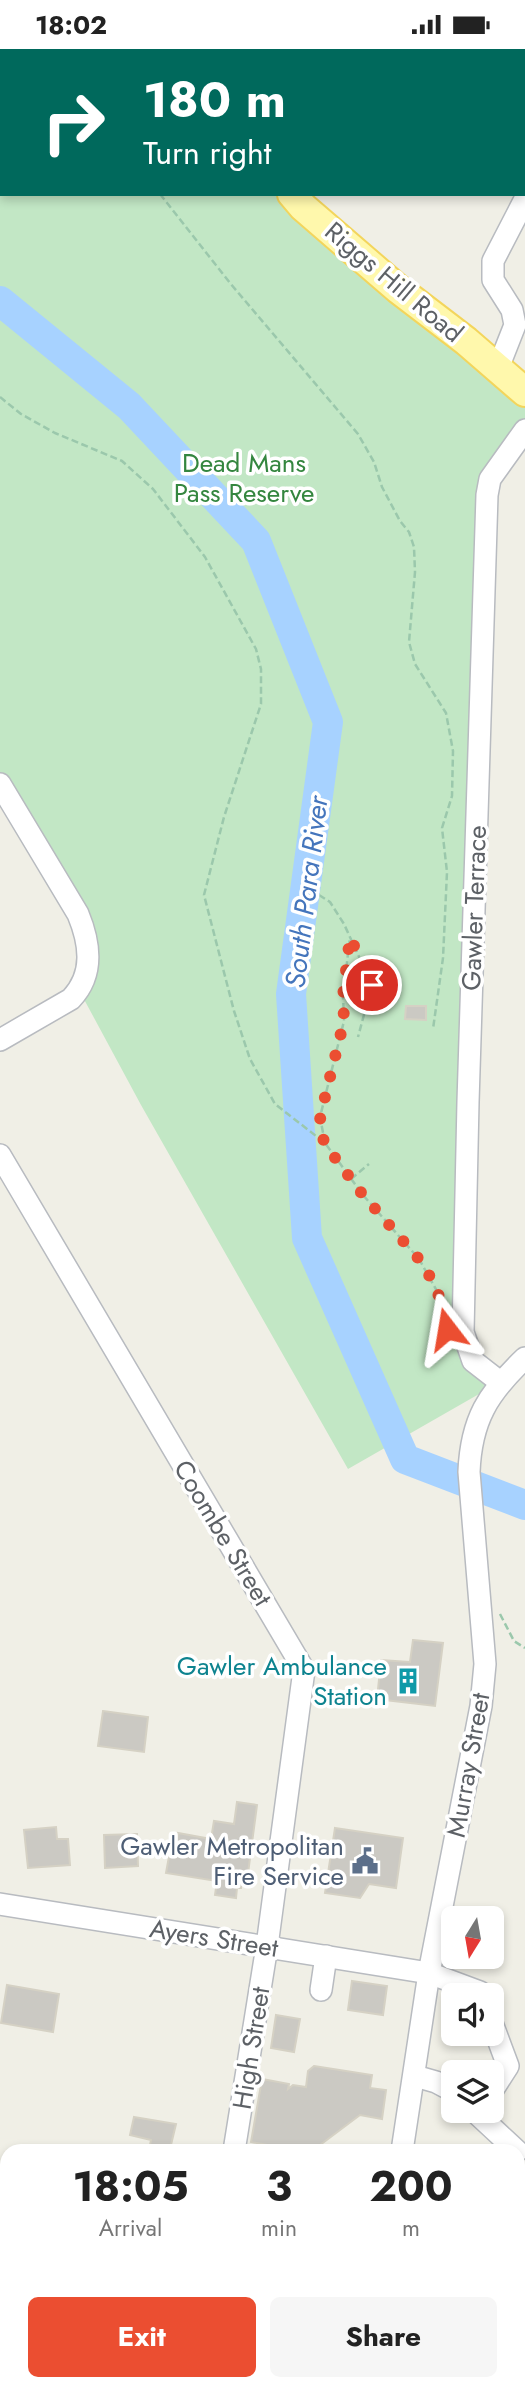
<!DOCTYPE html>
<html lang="en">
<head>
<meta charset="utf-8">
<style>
  :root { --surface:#fff; --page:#f6f6f6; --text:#222; --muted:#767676; --accent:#eb4e31 }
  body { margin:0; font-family:Jost,sans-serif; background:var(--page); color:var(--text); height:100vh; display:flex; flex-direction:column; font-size:26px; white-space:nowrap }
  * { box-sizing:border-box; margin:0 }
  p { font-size:23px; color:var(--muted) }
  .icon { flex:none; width:38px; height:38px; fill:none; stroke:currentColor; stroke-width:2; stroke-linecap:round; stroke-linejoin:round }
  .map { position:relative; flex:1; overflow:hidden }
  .details { position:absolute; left:0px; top:2095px; width:525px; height:247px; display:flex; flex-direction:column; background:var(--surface); border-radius:21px 21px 0 0; box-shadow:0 4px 10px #0003 }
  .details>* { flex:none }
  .guide { position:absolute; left:0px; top:0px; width:525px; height:147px; box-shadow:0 4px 10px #0003; background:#00695c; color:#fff; overflow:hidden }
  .needle { width:46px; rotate:191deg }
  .buttons { position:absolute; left:441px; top:1857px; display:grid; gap:14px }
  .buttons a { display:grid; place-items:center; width:63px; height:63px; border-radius:10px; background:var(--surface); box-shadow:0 4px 10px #0003; font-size:35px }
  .pin { position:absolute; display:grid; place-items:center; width:60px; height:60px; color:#fff; margin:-30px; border:4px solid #fff; border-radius:50%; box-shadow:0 2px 7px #0007 }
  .me { position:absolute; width:77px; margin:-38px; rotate:346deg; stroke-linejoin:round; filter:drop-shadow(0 0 5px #0008) }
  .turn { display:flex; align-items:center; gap:24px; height:147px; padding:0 28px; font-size:32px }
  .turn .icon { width:91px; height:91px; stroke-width:2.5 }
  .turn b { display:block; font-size:49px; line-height:60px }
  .eta { display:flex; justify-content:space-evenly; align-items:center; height:119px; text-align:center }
  .eta b { font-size:42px; font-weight:700; line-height:49px }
  .action { display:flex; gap:14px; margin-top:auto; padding:14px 28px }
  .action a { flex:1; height:80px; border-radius:10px; background:var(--accent); color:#fff; font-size:28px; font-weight:700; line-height:80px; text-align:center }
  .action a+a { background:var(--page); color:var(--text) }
  .status { display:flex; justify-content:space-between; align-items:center; height:49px; padding:0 35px; background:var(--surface); direction:ltr }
  .status svg { height:19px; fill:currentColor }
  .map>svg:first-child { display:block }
</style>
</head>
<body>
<div class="status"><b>18:02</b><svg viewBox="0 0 49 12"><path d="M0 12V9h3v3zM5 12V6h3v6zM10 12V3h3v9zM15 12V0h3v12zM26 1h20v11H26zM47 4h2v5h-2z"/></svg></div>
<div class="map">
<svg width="525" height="2341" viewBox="0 0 525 2341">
  <rect width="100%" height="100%" fill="#f0efe6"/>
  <!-- commercial -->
  <path fill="#fef9dd" d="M423 2334H491V2335L490 2341H390L391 2335Z"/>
  <!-- green -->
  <path fill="#c2e7c5" d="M0 0H196L197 2H2V145H292L525 343V381L491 430 463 1283 500 1333 348 1420 141 1056 79 941 88 898 0 735Z"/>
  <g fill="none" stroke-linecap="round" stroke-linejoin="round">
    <!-- river -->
    <path stroke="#a7d2ff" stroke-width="30" d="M0 252 129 357 256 492 328 673 291 945 307 1189 405 1410 525 1456"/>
  </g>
  <!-- building -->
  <g fill="#cbc9c3" stroke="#d5d1c4" stroke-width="2">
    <path d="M406 957H426V971L405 970Z"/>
    <path d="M413 1591 443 1594 435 1657 377 1650 381 1611 410 1613Z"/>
    <path d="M103 1662 148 1668 144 1703 98 1697Z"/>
    <path d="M237 1753 257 1756 247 1832 242 1831 241 1839H237L236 1849 215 1846 217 1832 166 1824 170 1802 175 1803 178 1784 211 1790 214 1772 234 1775Z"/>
    <path d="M56 1778 57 1790H68L70 1816 28 1819 24 1781Z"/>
    <path d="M335 1779 403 1789 396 1839 369 1835 360 1849 325 1844Z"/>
    <path d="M137 1785 138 1817 105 1819 104 1786Z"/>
    <path d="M352 1932 387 1937 383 1966 348 1961Z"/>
    <path d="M7 1936 59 1945 53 1983 1 1974Z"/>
    <path d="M276 1966 300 1970 294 2003 271 1999Z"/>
    <path d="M314 2017 372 2026 370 2039 386 2041 382 2070 360 2066 312 2102H300L251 2093 262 2030 289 2035 288 2040 293 2036 306 2038 308 2022Z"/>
    <path d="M134 2068 176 2075 170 2100 150 2096 151 2091 130 2086Z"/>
  </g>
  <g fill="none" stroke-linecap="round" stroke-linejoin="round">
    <!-- minor casing -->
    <g stroke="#b8bbc0" stroke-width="24">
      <g id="minor">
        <path d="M374 0 375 2"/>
        <path d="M523 94 525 95"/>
        <path d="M498 319 515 276 512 261 493 231V212L525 150"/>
        <path d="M0 735 78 865C90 894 95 925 71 950L0 991"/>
        <path d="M0 1106 304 1621 267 1897 234 2102"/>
        <path d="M500 1333 473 1312 463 1283 468 1053 487 446 490 430 525 381"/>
        <path d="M0 1855 429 1924 480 1943 481 1946"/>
        <path d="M321 1941 326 1907"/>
        <path d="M492 1974 508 2017 492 2042"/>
        <path d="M415 2027 436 2033 453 2042"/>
        <path d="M474 2062 517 2102"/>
        <path d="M402 2102 429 1924 481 1657 485 1615 469 1423C471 1371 488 1344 525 1309"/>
        <path d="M196 2341 197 2334"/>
        <path d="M362 2341 363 2334"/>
      </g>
    </g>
    <!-- major casing -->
    <g stroke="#f3d55c" stroke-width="32">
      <g id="major">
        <path d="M196 0 197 2"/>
        <path d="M292 145 303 158 398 240 466 292 525 343"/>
      </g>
    </g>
    <!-- path -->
    <g stroke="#9bc8ac" stroke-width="2.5" stroke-dasharray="7 3.5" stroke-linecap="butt">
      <path d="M84 0 85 2"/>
      <path d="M160 145 230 234 358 385 374 413 382 438 400 472 409 483 414 498 415 523 409 593 415 615 446 664 453 702 452 747 442 779 447 823 443 909 433 980"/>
      <path d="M0 348 21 365 55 384 122 412 153 440 205 508 256 600 261 620V655L224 768 204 846 234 962 250 1010 275 1055 325 1094 363 1146 419 1210 437 1242 444 1259"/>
      <path d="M319 846 330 853 344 875 372 936 358 988"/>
      <path d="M325 1094 320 1068 344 972 343 947 350 888"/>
      <path d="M351 1130 369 1115"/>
      <path d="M500 1565 514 1592 525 1599"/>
    </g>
    <!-- minor -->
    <use href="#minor" stroke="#fff" stroke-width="21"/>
    <!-- major -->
    <use href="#major" stroke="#fff8ac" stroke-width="28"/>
  </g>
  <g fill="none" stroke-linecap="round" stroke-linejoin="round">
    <!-- route -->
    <path stroke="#eb4e31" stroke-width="12" stroke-dasharray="0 21.6" d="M372 936 350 888 343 947 344 972 320 1068 324 1094 363 1146 419 1210 427 1222 437 1242 444 1261 447 1280"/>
  </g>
  <!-- icons -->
  <defs>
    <g id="building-bare" transform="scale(2.1)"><path d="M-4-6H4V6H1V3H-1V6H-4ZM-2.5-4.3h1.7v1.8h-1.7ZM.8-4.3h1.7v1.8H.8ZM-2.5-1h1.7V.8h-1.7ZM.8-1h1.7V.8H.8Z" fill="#0f9aa8" stroke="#fff" stroke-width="2.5" paint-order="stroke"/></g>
    <g id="civic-bare" transform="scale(2.1)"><path d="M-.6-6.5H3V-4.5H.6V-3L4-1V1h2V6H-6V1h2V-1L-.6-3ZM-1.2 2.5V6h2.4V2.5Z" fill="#5c6f8a" stroke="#fff" stroke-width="2.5" paint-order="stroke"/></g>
  </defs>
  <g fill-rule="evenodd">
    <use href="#building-bare" x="408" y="1632"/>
    <use href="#civic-bare" x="365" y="1812"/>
  </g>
  <g text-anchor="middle" stroke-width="7" stroke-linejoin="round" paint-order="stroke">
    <!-- street labels -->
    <g font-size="26" fill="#5d6166" stroke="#fff">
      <text transform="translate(394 233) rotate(40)" y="9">Riggs Hill Road</text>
      <text transform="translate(474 859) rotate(-88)" y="9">Gawler Terrace</text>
      <text transform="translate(223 1484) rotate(59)" y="9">Coombe Street</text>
      <text transform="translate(468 1716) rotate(-80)" y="9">Murray Street</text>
      <text transform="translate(214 1889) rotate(9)" y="9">Ayers Street</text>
      <text transform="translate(251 1999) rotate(-81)" y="9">High Street</text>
    </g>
    <!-- park labels -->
    <g font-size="26" fill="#34863f" stroke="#fff">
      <text x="244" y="423">Dead Mans<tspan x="244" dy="30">Pass Reserve</tspan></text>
    </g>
    <!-- culture labels -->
    <g font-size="26" fill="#0d838f" stroke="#fff" text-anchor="end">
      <text x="387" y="1626">Gawler Ambulance<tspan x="387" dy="30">Station</tspan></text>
    </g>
    <!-- service labels -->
    <g font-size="26" fill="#4e5e75" stroke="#fff" text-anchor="end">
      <text x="344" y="1806">Gawler Metropolitan<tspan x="344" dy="30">Fire Service</tspan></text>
    </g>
    <!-- water labels -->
    <g font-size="28" font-style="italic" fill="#4475bc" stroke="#fff">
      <text transform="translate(306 843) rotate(-83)" y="10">South Para River</text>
    </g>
  </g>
</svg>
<div class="buttons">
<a><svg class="needle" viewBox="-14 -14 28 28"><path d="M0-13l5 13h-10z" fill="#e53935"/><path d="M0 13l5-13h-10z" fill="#767676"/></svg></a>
<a><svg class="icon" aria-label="sound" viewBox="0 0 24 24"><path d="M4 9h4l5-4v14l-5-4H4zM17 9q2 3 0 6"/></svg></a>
<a><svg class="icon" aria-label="layers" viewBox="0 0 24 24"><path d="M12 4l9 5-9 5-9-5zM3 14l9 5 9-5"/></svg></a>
</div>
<div class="pin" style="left:372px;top:936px;background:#d93025"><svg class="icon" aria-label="arrive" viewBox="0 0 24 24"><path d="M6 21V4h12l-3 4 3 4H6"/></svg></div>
<svg class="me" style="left:447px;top:1280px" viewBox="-20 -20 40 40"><path d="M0-17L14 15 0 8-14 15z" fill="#eb4e31" stroke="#fff" stroke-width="4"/></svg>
<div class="guide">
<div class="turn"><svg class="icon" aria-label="right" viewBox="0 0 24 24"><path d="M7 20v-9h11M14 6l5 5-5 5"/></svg><div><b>180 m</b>Turn right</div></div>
</div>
<section class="details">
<div class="eta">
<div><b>18:05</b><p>Arrival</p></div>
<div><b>3</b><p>min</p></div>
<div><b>200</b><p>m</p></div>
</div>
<div class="action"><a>Exit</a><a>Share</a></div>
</section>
</div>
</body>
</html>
